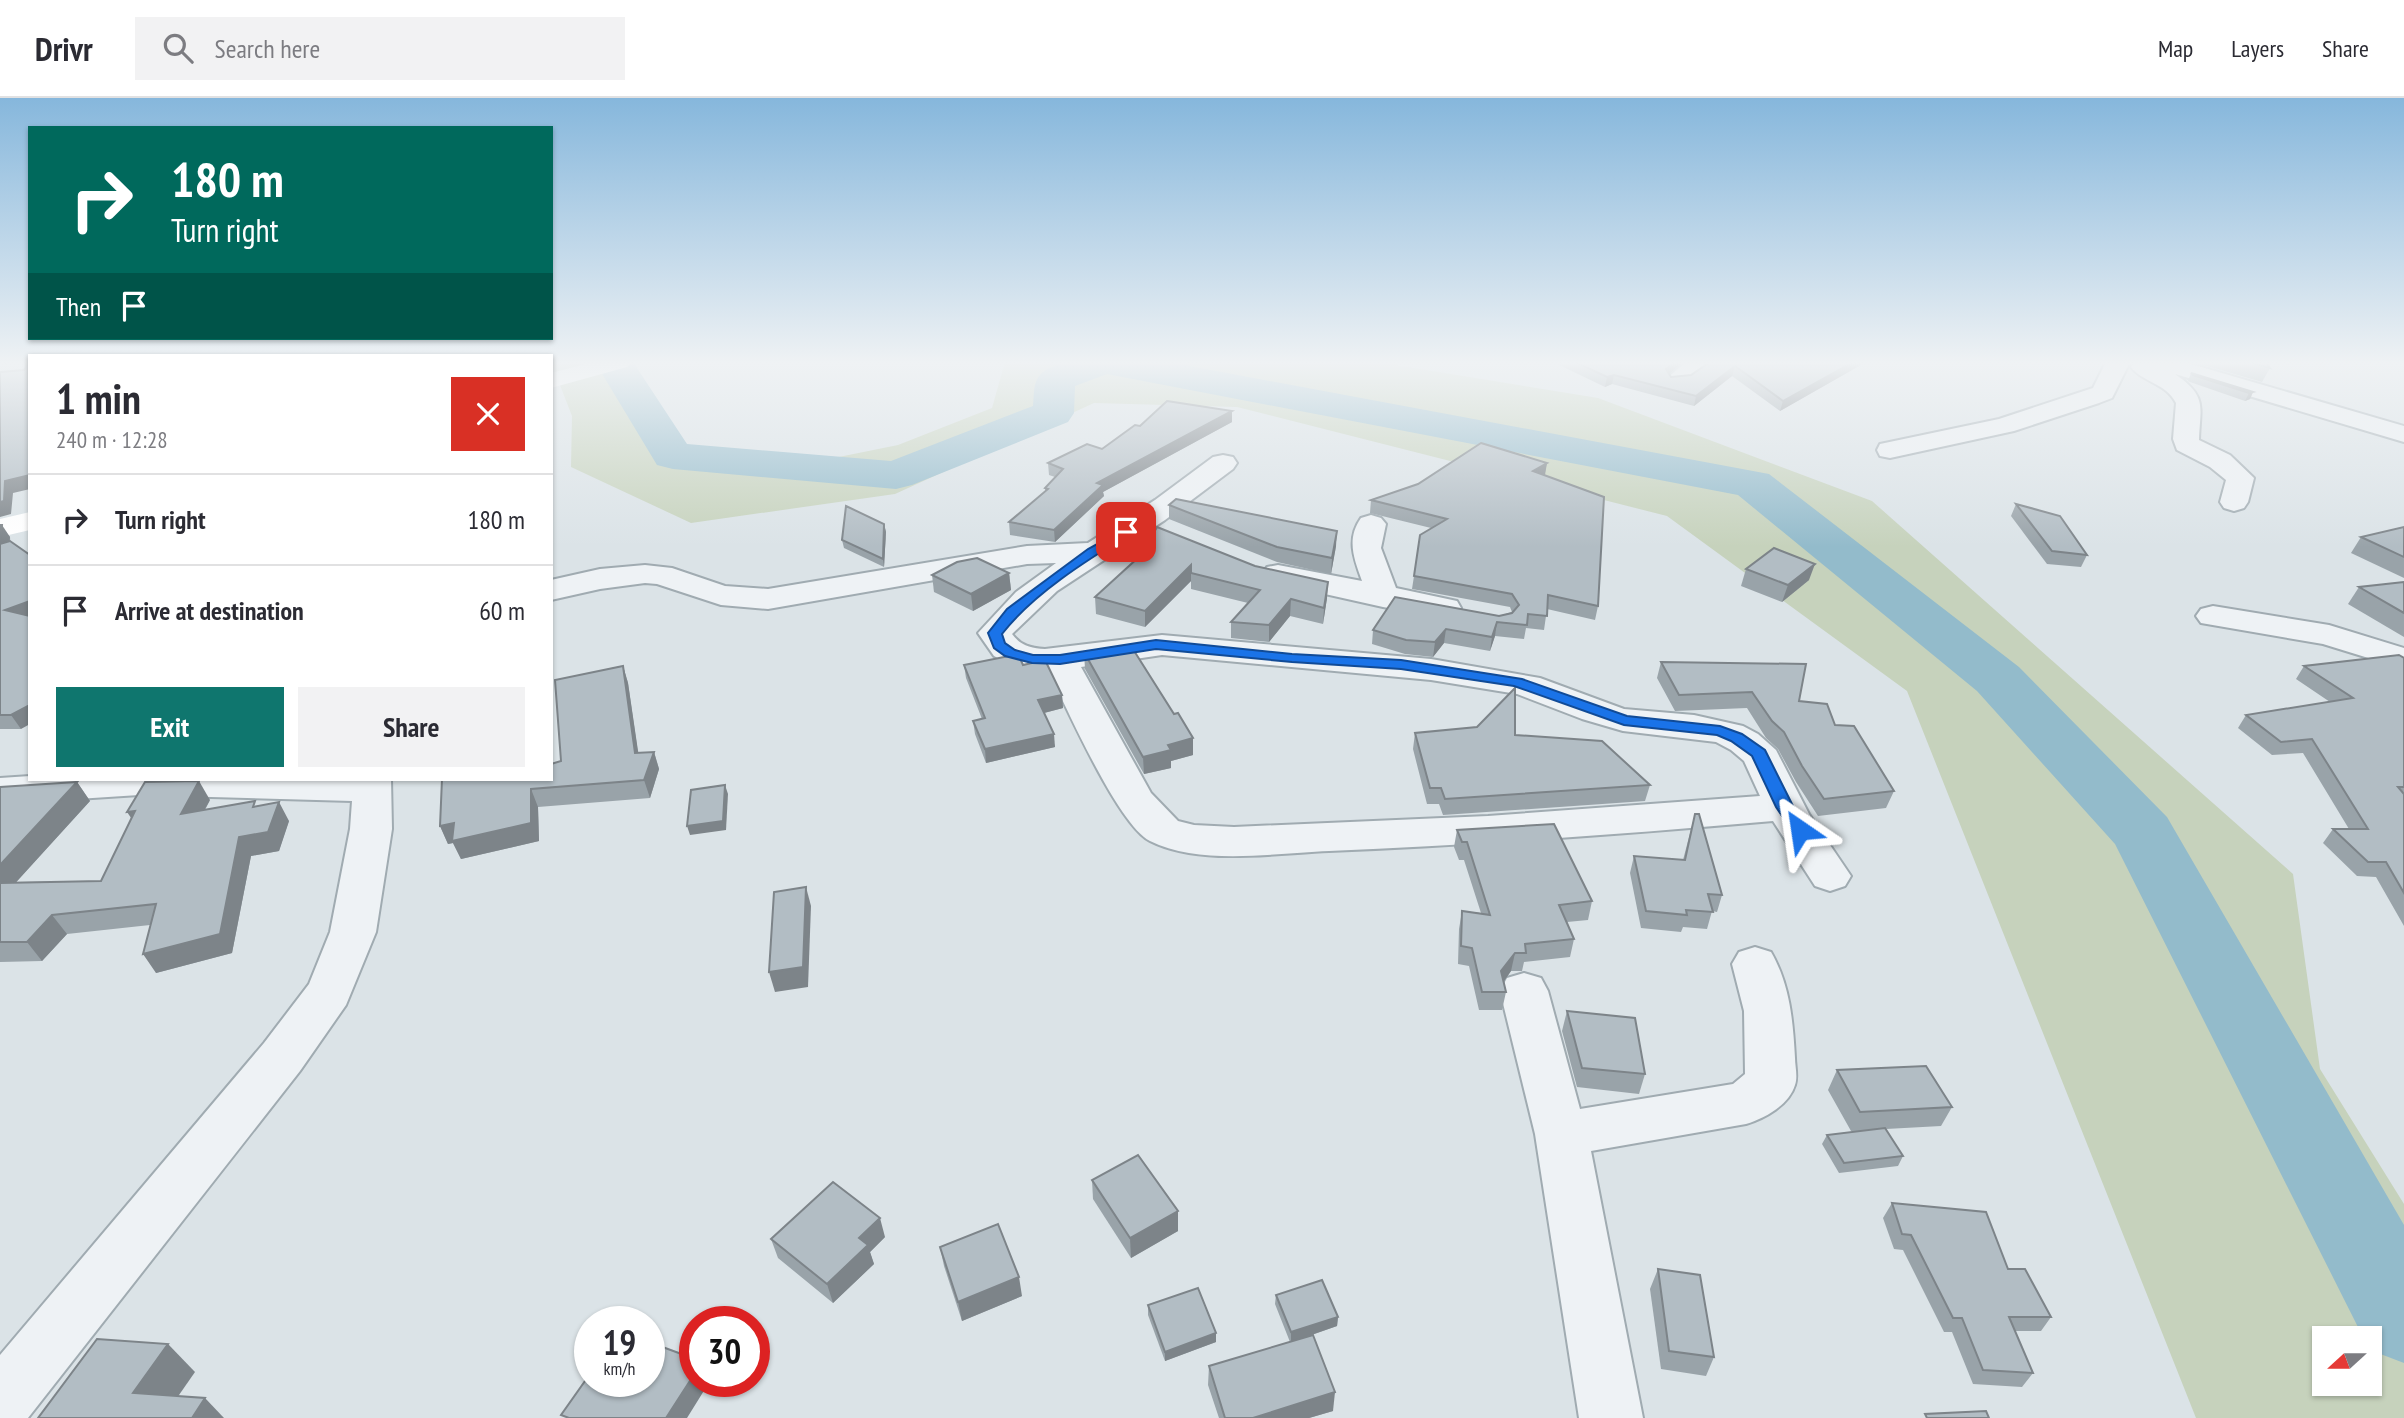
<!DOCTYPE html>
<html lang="en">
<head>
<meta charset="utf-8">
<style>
  :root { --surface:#fff; --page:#f2f2f3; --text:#2b2b33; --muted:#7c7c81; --line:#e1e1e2; --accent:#0f766e }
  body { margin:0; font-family:"PT Sans Narrow",sans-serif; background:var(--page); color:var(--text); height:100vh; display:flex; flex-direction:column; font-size:26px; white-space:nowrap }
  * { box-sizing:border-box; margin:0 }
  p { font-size:23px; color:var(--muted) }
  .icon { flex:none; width:38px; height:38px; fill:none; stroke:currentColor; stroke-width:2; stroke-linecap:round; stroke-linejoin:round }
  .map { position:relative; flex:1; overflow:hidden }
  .panel { position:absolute; left:28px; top:256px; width:525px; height:427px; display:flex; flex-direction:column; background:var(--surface); border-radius:0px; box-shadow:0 2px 5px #0004 }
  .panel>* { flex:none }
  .hud { position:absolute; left:28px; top:28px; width:525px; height:214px; border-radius:0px; box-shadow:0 2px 5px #0004; background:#00695c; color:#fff; overflow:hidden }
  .needle { width:46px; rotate:249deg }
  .fabs { position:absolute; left:2312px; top:1228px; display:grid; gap:14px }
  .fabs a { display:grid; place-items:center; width:70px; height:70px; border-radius:0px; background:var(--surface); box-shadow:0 2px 5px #0004; font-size:35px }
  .speed { position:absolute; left:574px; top:1208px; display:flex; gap:14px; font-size:35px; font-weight:700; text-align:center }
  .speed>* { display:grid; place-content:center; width:91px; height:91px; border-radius:50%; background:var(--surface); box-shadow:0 2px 5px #0004; line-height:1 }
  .speed small { font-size:18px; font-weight:400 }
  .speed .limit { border:10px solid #d22; background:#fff; color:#111 }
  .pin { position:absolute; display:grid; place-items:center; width:60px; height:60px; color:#fff; margin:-30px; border-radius:14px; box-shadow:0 4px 10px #0006 }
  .me { position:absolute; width:77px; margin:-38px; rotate:328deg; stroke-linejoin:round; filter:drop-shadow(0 0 5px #0008) }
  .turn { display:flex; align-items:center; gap:24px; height:147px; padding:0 28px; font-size:32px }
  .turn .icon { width:91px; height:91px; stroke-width:2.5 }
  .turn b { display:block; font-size:49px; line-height:60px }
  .then { display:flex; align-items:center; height:66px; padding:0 28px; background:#0003; gap:14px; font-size:26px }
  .round { display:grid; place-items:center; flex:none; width:74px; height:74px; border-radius:0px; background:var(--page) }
  .summary { display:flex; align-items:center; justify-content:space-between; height:119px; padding:0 28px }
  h1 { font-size:42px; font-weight:700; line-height:52px }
  .cta { display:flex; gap:14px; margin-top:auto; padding:14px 28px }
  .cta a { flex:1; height:80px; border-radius:0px; background:var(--accent); color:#fff; font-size:28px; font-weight:700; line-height:80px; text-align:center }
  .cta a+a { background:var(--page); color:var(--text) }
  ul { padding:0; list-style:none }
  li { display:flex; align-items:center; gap:21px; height:91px; padding:0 28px; border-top:2px solid var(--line) }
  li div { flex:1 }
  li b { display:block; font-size:26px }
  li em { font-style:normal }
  header { display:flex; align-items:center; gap:42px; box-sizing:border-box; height:98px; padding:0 35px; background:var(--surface); border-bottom:2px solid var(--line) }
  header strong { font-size:33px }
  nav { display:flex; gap:38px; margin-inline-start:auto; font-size:24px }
  .search { width:490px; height:63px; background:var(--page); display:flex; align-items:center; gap:18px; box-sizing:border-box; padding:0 24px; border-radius:0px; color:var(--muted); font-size:26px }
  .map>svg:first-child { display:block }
</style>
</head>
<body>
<header>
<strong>Drivr</strong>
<div class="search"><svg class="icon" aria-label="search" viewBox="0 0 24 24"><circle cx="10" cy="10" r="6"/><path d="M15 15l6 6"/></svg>Search here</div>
<nav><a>Map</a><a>Layers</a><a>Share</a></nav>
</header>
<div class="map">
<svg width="2404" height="1320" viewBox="0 0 2404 1320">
  <rect width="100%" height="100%" fill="#dbe3e7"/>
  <!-- green -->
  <path fill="#c6d2bc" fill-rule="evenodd" d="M551 264H624L631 307 655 348 814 364 898 347 992 310 1005 264H1377L1598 300 1872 403 2293 776 2320 971 2404 1106V1320H2196L1907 593 1667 418 1237 309 1094 305 895 396 691 425 571 369 572 318ZM2324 1241H2370V1286H2324Z"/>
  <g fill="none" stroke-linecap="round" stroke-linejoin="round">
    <!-- river -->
    <path fill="#93bbcb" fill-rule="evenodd" d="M595 264H633L687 346 891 363 1033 308C1034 298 1033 284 1040 277 1058 255 1141 264 1168 264L1769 376 2019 569 2167 719 2404 1127V1265L2370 1252V1241H2364L2115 746 1977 593 1738 397 1107 276 1075 288 1074 315 1068 324 912 387 896 391 673 371 657 367Z"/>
    <!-- street casing -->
    <g stroke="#a0abb1" stroke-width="4">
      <g id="street">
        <path d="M1686 264H1713C1703 277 1686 290 1669 286L1666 281Z"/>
        <path d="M2106 264H2130L2112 300 2099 305 2014 333 1890 360 1880 358 1877 352 1880 346 1999 321 2093 290Z"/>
        <path d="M2135 264H2184L2404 328V344L2175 276C2208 299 2200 308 2199 342L2230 357 2254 380 2248 404 2244 410 2234 413 2224 410 2220 404 2226 382 2210 369 2177 352 2173 341 2176 305C2166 285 2142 284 2131 269Z"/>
        <path d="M1223 357 1233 359 1237 365 1233 371 1165 422 1057 493 1012 536C1021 548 1031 550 1045 551L1162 537 1431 561 1540 580 1624 611 1694 617 1743 628 1758 636 1776 652 1809 716 1851 778 1845 788 1830 793 1815 788 1773 723C1625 736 1477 747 1329 753 1276 755 1199 768 1150 743 1118 727 1066 608 1048 572L1011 567 994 558 978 535 1016 494 1056 465 1027 466 768 511 721 507 657 486 645 485 600 491 551 502V482L600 471 645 467 672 470 725 488 768 491 1027 448 1088 445 1155 402 1213 359ZM1162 557 1431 582 1517 596 1582 621 1623 633 1716 644 1731 652 1744 663 1760 698 1488 718 1234 729 1194 727 1178 723 1151 695 1081 569Z"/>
        <path d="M1371 417 1381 420 1386 426 1381 450 1396 490 1457 503 1461 510 1457 517 1445 520 1383 509 1267 483 1262 476 1267 469 1278 467 1362 483C1354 461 1346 441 1361 420Z"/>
        <path d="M2213 508 2329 527 2404 550V571L2323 546 2201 525 2196 518 2201 511Z"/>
        <path d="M30 678V681H391L392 731 376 834 346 907 300 973 28 1320H0V1257L264 945 309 886 330 834 350 731 352 703 139 697 0 706V680Z"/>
        <path d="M1755 849 1771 854C1790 887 1793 923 1795 960 1795 968 1798 979 1795 987 1789 1007 1765 1020 1746 1026L1591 1053 1643 1320H1579L1535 1036 1500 893 1507 880 1524 875 1541 880 1548 893 1580 1011 1733 986 1745 976 1744 913 1732 866 1739 854Z"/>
      </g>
    </g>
    <!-- street -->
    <use href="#street" fill="#eef2f5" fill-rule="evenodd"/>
    <!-- secondary -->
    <g fill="#fff" fill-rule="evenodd">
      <path d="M593 264H631L627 269 551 290V275Z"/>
      <path d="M30 414V432L0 439V421Z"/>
    </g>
  </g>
  <!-- wall -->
  <g fill="#99a3a9">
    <path d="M1553 264H1683L1669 276 1671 279 1691 277 1710 264H1866L1780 313 1732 278 1694 308 1612 286 1605 289Z"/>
    <path d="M2193 264H2266L2270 270 2262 284Z"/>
    <path d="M2191 275 2253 294 2250 301 2245 303 2190 284 2188 283Z"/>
    <path d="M1232 313V324L1103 394 1104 398 1055 444 1010 437 1009 424 1045 393V390L1055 379 1049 377 1048 365 1102 351 1140 328Z"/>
    <path d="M1547 365 1544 378 1598 508 1595 522 1547 511 1544 532 1526 530 1524 541 1495 538 1490 553 1444 545 1433 559 1405 556 1372 546 1373 532 1499 518 1512 514 1510 509 1412 491 1414 478 1431 430 1370 415 1371 402Z"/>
    <path d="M2016 406 2087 457 2081 469 2047 466 2011 418Z"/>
    <path d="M1169 407 1336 448 1331 476 1277 464 1169 421Z"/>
    <path d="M884 426 886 434 884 469 844 450 842 442Z"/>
    <path d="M0 427 10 439 21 631H0Z"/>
    <path d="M2404 429V480L2351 455 2361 439Z"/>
    <path d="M1141 457 1327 500 1323 526 1290 518 1269 544 1231 540V524L1248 505 1191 491V483L1145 529 1096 516 1095 499Z"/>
    <path d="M1746 471 1809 482 1782 504 1741 488Z"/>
    <path d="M1009 475 1011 492 973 513 934 494 932 477Z"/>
    <path d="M2404 484V539L2348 506 2359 489Z"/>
    <path d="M1084 554 1193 657 1171 663V670L1144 676 1085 571Z"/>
    <path d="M2404 560V828L2376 779 2357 778 2323 745 2333 731H2349L2303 655 2272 657 2238 630 2246 617 2330 604 2296 581 2304 568Z"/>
    <path d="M1661 564 1799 603 1835 627 1894 693 1886 710 1818 718 1796 684 1778 651 1766 640 1747 610 1675 613 1657 580Z"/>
    <path d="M964 567H1023L1062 597 1063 610 1044 615 1055 649 986 665 975 636 973 623 982 621 966 580Z"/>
    <path d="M623 568 628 585 638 655 654 654 659 671 650 700 538 709 539 743 461 761 453 745 448 746 440 728 551 681 561 663Z"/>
    <path d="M1415 635 1515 637 1650 687 1645 703 1443 717 1439 706H1427L1413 651Z"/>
    <path d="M77 684 90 703 16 784 101 783 210 702 205 712 259 708 289 723 279 753 251 758 232 855 156 875 150 827 67 836 42 863 0 864V689Z"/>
    <path d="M1695 716 1722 797 1717 814 1712 813 1707 831 1683 829 1681 834 1641 830 1630 775 1634 758 1683 762Z"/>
    <path d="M1457 732 1592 803 1588 822 1567 824 1574 841 1570 859 1524 864 1522 873H1511L1504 883 1506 894 1502 912H1479L1469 868 1458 866 1459 831 1462 813 1481 815 1464 762H1459L1454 749Z"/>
    <path d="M1567 913 1645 976 1639 996 1577 989 1562 933Z"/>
    <path d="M1837 972 1952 1009 1941 1028 1886 1031 1903 1058 1898 1068 1839 1075 1822 1046 1827 1037 1862 1033H1851L1828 992Z"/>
    <path d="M1092 1082 1178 1113V1133L1131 1160 1093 1101Z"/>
    <path d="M1892 1105 2008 1171 2051 1219 2041 1233H2015L2033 1275 2022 1289 1973 1286 1952 1234H1944L1903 1152 1894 1151 1883 1120Z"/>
    <path d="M885 1139 870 1154 874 1166 833 1205 778 1160 771 1141Z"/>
    <path d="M940 1149 1022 1198 962 1223 944 1168Z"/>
    <path d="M1658 1171 1714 1259 1706 1278 1661 1271 1650 1191Z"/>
    <path d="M1276 1197 1338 1219 1337 1228 1303 1240 1333 1313 1309 1320H1219L1208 1287 1209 1268 1290 1244 1275 1206Z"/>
    <path d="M1148 1207 1216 1235V1244L1165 1263 1148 1217Z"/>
  </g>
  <!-- shaded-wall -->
  <g fill="#7d8489">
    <path d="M3 264H30L4 266Z"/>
    <path d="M1674 264H1683L1663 281 1666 271Z"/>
    <path d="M1853 264H1866L1780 313 1783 303Z"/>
    <path d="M1735 268 1732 278 1694 308 1696 298Z"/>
    <path d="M1614 277 1612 286 1605 289 1607 279Z"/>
    <path d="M2253 294 2250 301 2245 303 2249 295Z"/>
    <path d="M1232 313V324L1103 394 1104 398 1055 444 1054 432 1097 385Z"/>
    <path d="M1547 365 1545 377 1530 386 1533 373Z"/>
    <path d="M30 377V391L13 395 11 416 0 419V404L5 383Z"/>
    <path d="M884 426 886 434 884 469 883 461Z"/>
    <path d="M2 427 10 439 8 459 0 446Z"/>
    <path d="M1337 433 1336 448 1331 476 1332 460Z"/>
    <path d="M1815 466 1809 482 1782 504 1788 487Z"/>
    <path d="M1191 467V483L1145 529V513Z"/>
    <path d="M1009 475 1011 492 973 513 971 496Z"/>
    <path d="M1328 484 1327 500 1323 526 1324 510Z"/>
    <path d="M1291 501 1290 518 1269 544V527Z"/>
    <path d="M30 503V519L5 512Z"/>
    <path d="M1497 524 1495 538 1490 553 1492 539Z"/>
    <path d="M1446 531 1444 545 1433 559 1435 544Z"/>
    <path d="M623 568 628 585 641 673 635 655Z"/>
    <path d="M1062 597 1063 610 1040 616 1038 602Z"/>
    <path d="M30 607V626L21 631 11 617Z"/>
    <path d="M1054 636 1055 649 986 665 985 651Z"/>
    <path d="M1193 640V657L1171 663V670L1144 676 1143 659 1168 647Z"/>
    <path d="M654 654 659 671 650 700 644 682Z"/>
    <path d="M199 683 210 702 192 734 181 716Z"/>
    <path d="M77 684 90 703 0 802V767Z"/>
    <path d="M725 687 728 696 726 732 690 737 687 728Z"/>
    <path d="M531 691 538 709 539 743 461 761 453 745 448 746 440 728Z"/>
    <path d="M279 704 289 723 279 753 251 758 232 855 156 875 143 856 239 739Z"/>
    <path d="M135 713 140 733 127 714Z"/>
    <path d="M806 789 811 808 808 889 775 894 769 874Z"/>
    <path d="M52 817 67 836 42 863 27 844Z"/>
    <path d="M1515 855 1511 873 1498 892 1501 873Z"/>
    <path d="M1178 1113V1133L1131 1160 1130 1140Z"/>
    <path d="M880 1120 885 1139 870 1154 874 1166 833 1205 827 1186 859 1140Z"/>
    <path d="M1019 1179 1022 1198 962 1223 958 1204Z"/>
    <path d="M1338 1219 1337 1228 1291 1244V1234Z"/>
    <path d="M1216 1235V1244L1165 1263V1254Z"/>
    <path d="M168 1246 195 1274 163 1320 133 1295Z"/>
    <path d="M695 1275V1283H710L687 1320H666Z"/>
    <path d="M1335 1294 1333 1313 1309 1320H1253Z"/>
    <path d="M205 1300 224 1320H192Z"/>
  </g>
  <!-- building -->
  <g fill="#b2bdc4" stroke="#7d8489" stroke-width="2">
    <path d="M26 264H30V377L5 383 4 403 0 404V274L24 272 26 269Z"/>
    <path d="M1575 264H1674L1666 271 1671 279 1691 277 1710 264H1853L1783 303 1735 268 1696 298 1614 277 1607 279Z"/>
    <path d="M2249 264H2266L2270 270Z"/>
    <path d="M2191 275 2253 294 2249 295 2193 277Z"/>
    <path d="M1167 303 1232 313 1097 385 1103 387 1054 432 1009 424 1048 391 1045 390 1063 371 1048 365 1087 346 1102 351 1135 327 1140 328Z"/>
    <path d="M1481 345 1547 365 1533 373 1604 399 1598 508 1548 497 1547 518 1528 516 1527 527 1497 524 1492 539 1446 531 1435 544 1406 542 1373 532 1395 499 1499 518 1512 515 1519 507 1512 496 1414 478 1420 437 1447 421 1371 402 1418 386Z"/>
    <path d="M1176 401 1337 433 1332 460 1277 449 1169 407Z"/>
    <path d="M2016 406 2060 418 2087 457 2052 453Z"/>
    <path d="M846 408 884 426 883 461 842 442Z"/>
    <path d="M0 427H2L0 446 10 443 30 457V503L5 512 30 518V607L11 617H0Z"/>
    <path d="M1157 429 1255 468 1328 484 1324 510 1291 501 1269 527 1231 524 1260 492 1191 475V467L1145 513 1095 499 1141 457Z"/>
    <path d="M2404 429V459L2361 439Z"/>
    <path d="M1774 450 1815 466 1788 487 1746 471Z"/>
    <path d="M977 460 1009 475 971 496 932 477 957 464Z"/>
    <path d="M2404 484V515L2359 489Z"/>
    <path d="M1131 548 1174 616 1178 615 1193 640 1168 647 1171 652 1143 659 1084 554Z"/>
    <path d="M1014 557 1019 558 1023 567 1045 562 1062 597 1038 602 1054 636 985 651 973 623 985 620 964 567Z"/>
    <path d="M2399 557 2404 560V689H2398L2404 696V795L2386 764H2368L2333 731H2368L2312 641 2281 644 2246 617 2353 600 2304 568Z"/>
    <path d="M1661 564 1806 566 1799 603 1827 606 1835 627 1854 628 1894 693 1824 701 1802 668 1784 634 1772 623 1752 594 1679 597Z"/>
    <path d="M623 568 635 655 654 654 644 682 531 691V725L452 743 454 725 440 728 442 681H551V666L561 663 555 582Z"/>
    <path d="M1515 590V637L1602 643 1650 687 1445 701 1441 690H1430L1415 635 1477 629Z"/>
    <path d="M199 683 181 716 255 703 253 709 279 704 268 734 239 739 220 836 143 856 156 806 52 817 27 844H0V785L101 783 135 713 127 714 145 684Z"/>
    <path d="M77 684 0 767V689Z"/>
    <path d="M725 687 723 723 687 728 691 692Z"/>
    <path d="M1695 716H1699L1722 797 1708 796 1713 814 1686 812 1687 817 1646 813 1634 758 1685 762Z"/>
    <path d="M1554 726 1592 803 1559 807 1574 841 1525 846 1526 855H1515L1501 873 1506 894H1482L1472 850 1461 848 1462 813 1490 817 1467 744H1462L1457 732Z"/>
    <path d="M806 789 803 869 769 874 774 794Z"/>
    <path d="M1567 913 1635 920 1645 976 1582 970Z"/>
    <path d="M1926 968 1952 1009 1860 1014 1837 972Z"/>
    <path d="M1885 1030 1903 1058 1844 1065 1827 1037Z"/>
    <path d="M1138 1057 1178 1113 1130 1140 1092 1082Z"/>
    <path d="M833 1084 880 1120 859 1140 868 1147 827 1186 771 1141Z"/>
    <path d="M1892 1105 1986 1114 2008 1171H2025L2051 1219H2009L2033 1275 1983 1272 1962 1220H1953L1911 1137 1902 1136Z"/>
    <path d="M998 1126 1019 1179 958 1204 940 1149Z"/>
    <path d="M1658 1171 1700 1177 1714 1259 1669 1253Z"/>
    <path d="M1322 1182 1338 1219 1291 1234 1276 1197Z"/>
    <path d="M1198 1190 1216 1235 1165 1254 1148 1207Z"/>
    <path d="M1313 1237 1335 1294 1253 1320H1225L1209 1268Z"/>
    <path d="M97 1241 168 1246 133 1295 205 1300 192 1320H38Z"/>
    <path d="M649 1244 695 1261V1275L666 1320H569L561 1317 590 1276V1283H649Z"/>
    <path d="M1986 1313 1989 1320H1927L1925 1316Z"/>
  </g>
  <!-- sky -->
  <linearGradient id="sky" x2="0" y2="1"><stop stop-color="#86b7dc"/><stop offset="0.59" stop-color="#eff2f4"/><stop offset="1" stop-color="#eff2f4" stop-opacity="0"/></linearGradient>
  <rect width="2404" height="449" fill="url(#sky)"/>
  <!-- route -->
  <path fill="#1a73e8" stroke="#114b97" stroke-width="2" d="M1126 430 1130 431V436C1087 462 1033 496 1002 536L1005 545 1015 552 1033 557H1060L1156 542 1292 556 1401 562 1522 581 1627 618 1720 628 1742 636 1765 652 1793 708 1808 732 1806 736H1794L1776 709 1752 658 1731 643 1717 637 1624 627 1514 588 1401 571 1292 564 1156 551 1060 566 1032 565 1005 558 994 550 988 535 1007 511 1088 451Z"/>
</svg>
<div class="fabs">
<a><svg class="needle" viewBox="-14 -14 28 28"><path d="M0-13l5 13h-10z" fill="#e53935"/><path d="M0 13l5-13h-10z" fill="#7c7c81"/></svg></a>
</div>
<div class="speed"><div>19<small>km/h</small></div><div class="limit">30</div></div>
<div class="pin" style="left:1126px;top:434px;background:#d93025"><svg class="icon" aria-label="arrive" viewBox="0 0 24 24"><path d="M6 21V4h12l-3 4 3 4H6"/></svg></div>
<svg class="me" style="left:1800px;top:732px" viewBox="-20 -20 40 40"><path d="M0-17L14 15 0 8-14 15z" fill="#1a73e8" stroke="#fff" stroke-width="4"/></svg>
<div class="hud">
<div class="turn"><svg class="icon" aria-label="right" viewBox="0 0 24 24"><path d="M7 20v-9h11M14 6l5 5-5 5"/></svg><div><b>180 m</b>Turn right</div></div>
<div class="then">Then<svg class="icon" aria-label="arrive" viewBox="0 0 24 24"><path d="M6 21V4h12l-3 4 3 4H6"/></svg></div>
</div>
<section class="panel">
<div class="summary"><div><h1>1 min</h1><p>240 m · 12:28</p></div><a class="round" style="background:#d93025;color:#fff"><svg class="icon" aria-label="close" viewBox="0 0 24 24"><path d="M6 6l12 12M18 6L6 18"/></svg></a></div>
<ul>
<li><svg class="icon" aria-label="right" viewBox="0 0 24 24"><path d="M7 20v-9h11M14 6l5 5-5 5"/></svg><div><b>Turn right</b></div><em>180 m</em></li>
<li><svg class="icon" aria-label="arrive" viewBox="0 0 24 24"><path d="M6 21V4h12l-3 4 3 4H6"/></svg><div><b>Arrive at destination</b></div><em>60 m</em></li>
</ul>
<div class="cta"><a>Exit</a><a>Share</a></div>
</section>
</div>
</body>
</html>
